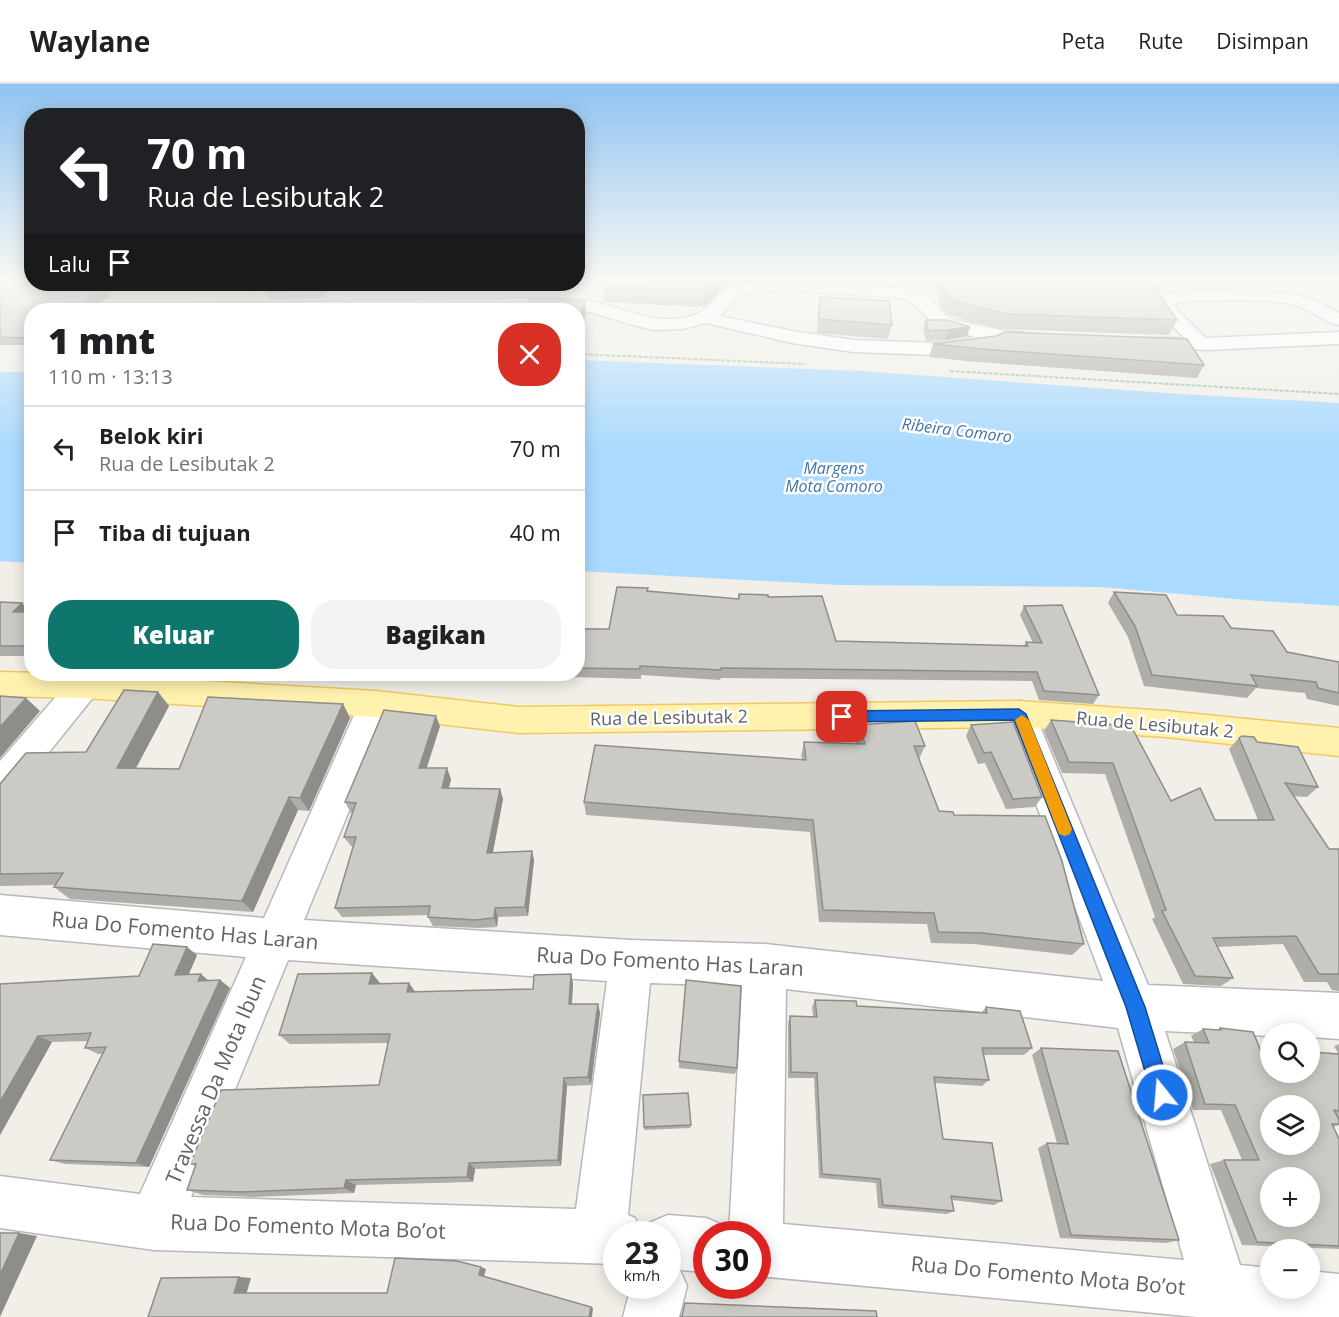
<!DOCTYPE html>
<html lang="id">
<head>
<meta charset="utf-8">
<style>
  :root { --surface:#fff; --page:#f2f2f2; --text:#202124; --muted:#757577; --line:#e0e0e0; --accent:#0f766e }
  body { margin:0; font-family:"Open Sans",sans-serif; background:var(--page); color:var(--text); height:100vh; display:flex; flex-direction:column; font-size:22px; white-space:nowrap }
  * { box-sizing:border-box; margin:0 }
  p { font-size:20px; color:var(--muted) }
  .icon { flex:none; width:33px; height:33px; fill:none; stroke:currentColor; stroke-width:2; stroke-linecap:round; stroke-linejoin:round }
  .map { position:relative; flex:1; overflow:hidden }
  .drawer { position:absolute; left:24px; top:219px; width:561px; height:378px; display:flex; flex-direction:column; background:var(--surface); border-radius:24px; box-shadow:0 3px 15px #0003 }
  .drawer>* { flex:none }
  .top-card { position:absolute; left:24px; top:24px; width:561px; height:183px; border-radius:24px; box-shadow:0 3px 15px #0003; background:#202124; color:#fff; overflow:hidden }
  .tools { position:absolute; left:1260px; top:939px; display:grid; gap:12px }
  .tools a { display:grid; place-items:center; width:60px; height:60px; border-radius:50%; background:var(--surface); box-shadow:0 3px 15px #0003; font-size:30px }
  .speed { position:absolute; left:603px; top:1137px; display:flex; gap:12px; font-size:30px; font-weight:700; text-align:center }
  .speed>* { display:grid; place-content:center; width:78px; height:78px; border-radius:50%; background:var(--surface); box-shadow:0 3px 15px #0003; line-height:1 }
  .speed small { font-size:15px; font-weight:400 }
  .speed .limit { border:9px solid #d22; background:#fff; color:#111 }
  .pin { position:absolute; display:grid; place-items:center; width:51px; height:51px; color:#fff; margin:-26px; border-radius:12px; box-shadow:0 3px 9px #0006 }
  .me { position:absolute; width:66px; margin:-33px; rotate:343deg; stroke-linejoin:round; filter:drop-shadow(0 0 4px #0008) }
  .turn { display:flex; align-items:center; gap:21px; height:126px; padding:0 24px; font-size:27px }
  .turn .icon { width:78px; height:78px; stroke-width:2.5 }
  .turn b { display:block; font-size:42px; line-height:51px }
  .then { display:flex; align-items:center; height:57px; padding:0 24px; background:#0003; gap:12px; font-size:22px }
  .round { display:grid; place-items:center; flex:none; width:63px; height:63px; border-radius:24px; background:var(--page) }
  .headline { display:flex; align-items:center; justify-content:space-between; height:102px; padding:0 24px }
  h1 { font-size:36px; font-weight:800; line-height:45px }
  .primary-button { display:flex; gap:12px; margin-top:auto; padding:12px 24px }
  .primary-button a { flex:1; height:69px; border-radius:24px; background:var(--accent); color:#fff; font-size:24px; font-weight:800; line-height:69px; text-align:center }
  .primary-button a+a { background:var(--page); color:var(--text) }
  ul { padding:0; list-style:none }
  li { display:flex; align-items:center; gap:18px; height:84px; padding:0 24px; border-top:2px solid var(--line) }
  li div { flex:1 }
  li b { display:block; font-size:22px }
  li em { font-style:normal }
  header { display:flex; align-items:center; gap:36px; box-sizing:border-box; height:84px; padding:0 30px; background:var(--surface); border-bottom:2px solid var(--line) }
  header strong { font-size:28px }
  nav { display:flex; gap:33px; margin-inline-start:auto; font-size:21px }
  .map>svg:first-child { display:block }
</style>
</head>
<body>
<header>
<strong>Waylane</strong>
<nav><a>Peta</a><a>Rute</a><a>Disimpan</a></nav>
</header>
<div class="map">
<svg width="1339" height="1233" viewBox="0 0 1339 1233">
  <rect width="100%" height="100%" fill="#f1efe8"/>
  <!-- water -->
  <g fill="#aadaff">
    <path d="M578 276 861 287 1181 310 1339 319V522L1247 516 1101 503 840 501 578 487Z"/>
    <path d="M0 288H31V479L0 477Z"/>
  </g>
  <g fill="none" stroke-linecap="round" stroke-linejoin="round">
    <!-- minor casing -->
    <g stroke="#b5b8bc" stroke-width="3">
      <g id="minor">
        <path d="M786 195 902 204 926 210 946 232 955 236 1005 247 1046 251 1048 255 1046 259C1014 267 974 252 942 244 925 236 921 220 901 214L789 206 751 208 740 211 720 232 792 247 853 256 936 259 974 253 981 255 984 259 981 263 936 271 853 268 792 259 706 239 683 245 654 246 629 240 591 228 552 224 389 226 166 225 169 221 175 220 552 214C567 215 583 215 598 219 629 226 659 242 692 232 710 226 717 207 732 202 750 196 770 203 786 195Z"/>
        <path d="M1308 195H1339V202L1310 199Z"/>
        <path d="M1208 206 1284 209 1313 215 1339 229V241C1325 238 1314 228 1301 223 1273 213 1208 216 1178 218L1175 221 1180 229 1206 254 1339 248V260L1206 266 1138 262 1135 258 1138 254H1185L1166 236 1157 220 1167 209Z"/>
        <path d="M84 590 95 593 100 602 95 611 13 713 0 717V677L73 593Z"/>
        <path d="M376 607 388 611 393 620 304 836 631 856 765 860 1103 897 1002 630 1007 621 1019 617 1031 621 1148 901 1339 909V955L1310 953V950H1270V952L1165 947 1240 1181 1270 1184V1204H1310V1187L1339 1190V1233H1197L758 1192V1150H729L742 902 650 899 628 1131 635 1134 642 1150H616V1180L154 1166 0 1144V1092L140 1110 246 873 0 851V811L264 834 359 620 364 611ZM288 876 607 897 576 1125 191 1113ZM786 905 1118 944 1184 1176 783 1140Z"/>
        <path d="M668 1131 706 1134 725 1142 729 1150H706V1188L680 1186 687 1202 679 1233H623L631 1202H668V1150H644L649 1139Z"/>
      </g>
    </g>
    <!-- major casing -->
    <g stroke="#f2c960" stroke-width="3">
      <path id="major" d="M0 588 84 590 376 607 519 623 1019 617 1166 627 1339 644V672L1166 653 1019 643 519 649 376 633 84 614 0 612Z"/>
    </g>
    <!-- path -->
    <g stroke="#9cc7a9" stroke-width="2" stroke-dasharray="4 1.5" stroke-linecap="butt">
      <path d="M578 270 805 280"/>
      <path d="M950 287 1339 310"/>
    </g>
    <!-- minor -->
    <use href="#minor" fill="#fff" fill-rule="evenodd"/>
    <!-- major -->
    <use href="#major" fill="#fff2af" fill-rule="evenodd"/>
  </g>
  <!-- wall -->
  <g fill="#afaea9">
    <path d="M0 195 60 202 56 206 109 213 87 226H32L30 261H0Z"/>
    <path d="M606 195H783L731 200 721 206 704 223 604 218 603 202Z"/>
    <path d="M934 195H1149L1177 236 1169 251 1005 245 971 238 947 230 940 222Z"/>
    <path d="M275 200H336L319 215 269 216 266 208Z"/>
    <path d="M820 213 892 241 888 255 817 249 818 227Z"/>
    <path d="M926 236 967 252 945 256 926 257 923 245Z"/>
    <path d="M933 260 1204 281 1197 294 977 278 929 273Z"/>
    <path d="M648 507 738 515 739 510 768 513 836 557 1024 562 1026 558 1033 559 1020 531 1024 522 1099 611 1093 620 1039 616 1032 597 721 594 720 596 641 591V595L571 593V591L533 592V590H578V545H609Z"/>
    <path d="M1114 508 1177 531 1231 544 1287 568 1339 578V622L1307 615 1305 609 1256 604 1247 614 1144 602 1128 553 1108 519Z"/>
    <path d="M0 518 22 519 30 528H32V572H0Z"/>
    <path d="M150 590H186L184 594 151 592Z"/>
    <path d="M158 608 169 622 136 684 179 685 343 620 350 634 309 727 298 726 253 828 70 815 54 803 55 801 0 802V700L86 668Z"/>
    <path d="M1051 636 1171 717 1215 736H1258L1229 665 1239 654 1257 658 1318 703 1307 713 1293 712 1329 765H1339V907L1332 906 1327 898H1304L1283 860 1217 863 1233 894 1221 902 1183 900 1152 835 1155 833 1105 690 1062 689 1044 647Z"/>
    <path d="M859 641 925 662 919 675 939 727 954 731 1084 860 1072 871 974 860 931 859 927 840 819 838 810 748 586 731 584 718 802 675 801 672 804 658 856 659 855 654Z"/>
    <path d="M971 641 1042 713 1035 723 1006 725 985 679 978 680 966 652Z"/>
    <path d="M440 642 427 684 451 695 449 704 500 705 503 715 493 768 534 776 528 832 498 833 497 843 479 844 433 842 428 833 429 831 342 833 335 824 353 762H351L344 753 352 729H351L345 718Z"/>
    <path d="M197 871 189 890 209 896H220L230 904 149 1083 65 1080 50 1076 102 970H98L85 964 88 957 52 958 0 1051V900L139 892Z"/>
    <path d="M571 890 573 900 572 920H598L600 929 591 1001 567 1002 561 1082 475 1085 473 1098 356 1101 354 1109 254 1113 203 1111 187 1106 196 1082 190 1080 379 1001 388 959 290 960 279 951 380 899 415 908 533 905Z"/>
    <path d="M815 916 857 922 981 929 986 923 1032 964 1024 971H983L989 996 982 1002 935 999 943 1055 1002 1117 994 1121 952 1116 954 1127 947 1130 878 1124 876 1099 819 1094 814 994H788V939L790 932H813L812 923Z"/>
    <path d="M1220 944 1261 967 1338 969 1334 962 1339 960V1034H1338L1339 1036V1041L1333 1043 1339 1055V1165L1242 1161 1210 1080 1224 1076H1242L1221 1026H1193L1173 965 1185 958H1194L1191 952 1203 945 1218 946Z"/>
    <path d="M1041 964 1179 1156 1166 1159 1060 1154 1038 1064 1047 1059H1057L1032 971Z"/>
    <path d="M679 977 737 984 735 990 679 984Z"/>
    <path d="M643 1011 691 1041 690 1044 644 1046Z"/>
  </g>
  <!-- shaded-wall -->
  <g fill="#8f8d8a">
    <path d="M716 195H783L731 200 721 206 704 223V206Z"/>
    <path d="M50 200H59L60 202 47 213 42 206Z"/>
    <path d="M324 200H336L319 215 316 207Z"/>
    <path d="M105 206 109 213 87 226H71Z"/>
    <path d="M585 217 586 230 578 252V236Z"/>
    <path d="M970 243 967 252 945 256 948 246Z"/>
    <path d="M32 250V261H30L25 254Z"/>
    <path d="M22 519 31 529 13 528Z"/>
    <path d="M158 608 169 622 129 697 117 684Z"/>
    <path d="M26 614 40 627 0 674V643Z"/>
    <path d="M343 620 350 634 309 727 300 714Z"/>
    <path d="M436 632 440 642 423 694 419 684Z"/>
    <path d="M447 684 451 695 446 714 442 704Z"/>
    <path d="M500 705 503 715 491 778 487 769Z"/>
    <path d="M289 713 298 726 253 828 242 817Z"/>
    <path d="M532 767 534 776 528 832 525 823Z"/>
    <path d="M495 824 498 833 497 843 494 834Z"/>
    <path d="M187 863 197 871 185 899 175 891Z"/>
    <path d="M372 889 380 899 377 909 369 900Z"/>
    <path d="M201 890 210 898 198 897Z"/>
    <path d="M571 890 573 900 571 929 569 920Z"/>
    <path d="M220 896 230 904 149 1083 136 1079Z"/>
    <path d="M409 899 416 909 407 908Z"/>
    <path d="M598 920 600 929 591 1001 588 993Z"/>
    <path d="M38 952 52 958 0 1051V1018Z"/>
    <path d="M564 994 567 1002 561 1082 558 1076Z"/>
    <path d="M469 1079 475 1085 473 1098 467 1093Z"/>
    <path d="M346 1096 356 1101 354 1109 344 1104Z"/>
    <path d="M19 1149 37 1152 0 1233V1191Z"/>
    <path d="M481 1183 486 1185 484 1193 479 1191Z"/>
    <path d="M239 1193 251 1194 246 1211 234 1209Z"/>
    <path d="M591 1223 593 1224 592 1233H589Z"/>
  </g>
  <!-- building -->
  <g fill="#cccac5" stroke="#8f8d8a" stroke-width="1.5" fill-rule="evenodd">
    <path d="M0 195H32V200H50L42 206H105L71 226H32V250L25 254 0 253Z"/>
    <path d="M606 195H716L704 206 603 202Z"/>
    <path d="M941 195H1149L1177 236 1010 230 975 223 951 215 944 207Z"/>
    <path d="M275 200H324L316 207 266 208Z"/>
    <path d="M820 213 889 217 892 241 819 235Z"/>
    <path d="M531 214 585 217 578 236V226H525Z"/>
    <path d="M255 222H306L301 226H250Z"/>
    <path d="M926 236H948L970 243 948 246 928 247Z"/>
    <path d="M1005 248 1187 255 1204 281 981 265 933 260 996 252Z"/>
    <path d="M617 503 648 504 647 507 739 515V510L768 511V513L822 512 836 557 1028 562 1026 558 1042 559 1024 522 1062 521 1099 611 1044 607 1037 588 721 584V586L640 582V585L578 584V545H609Z"/>
    <path d="M1114 508 1166 511 1177 531 1223 532 1231 544 1273 547 1287 568 1339 578V609L1318 604 1316 598 1251 591 1257 602 1152 591 1135 542Z"/>
    <path d="M0 518 22 519 13 528H32V562H0Z"/>
    <path d="M124 606 158 608 117 684 179 685 208 613 343 620 300 714 289 713 242 817 54 803 63 789 0 790V700L26 669 86 668Z"/>
    <path d="M0 612 26 614 0 643Z"/>
    <path d="M384 626 436 632 419 684H447L442 704 500 705 487 769 532 767 525 823 495 824 494 834 475 836 428 833 430 822 335 824 356 753H344L356 719 345 718Z"/>
    <path d="M1051 636 1131 642 1171 717 1200 704 1215 736H1274L1239 654 1242 652 1254 653 1257 658 1298 663 1318 703 1285 699 1329 765H1339V890H1319L1296 852 1213 854 1233 894 1195 892 1162 827 1166 826 1113 679 1069 678Z"/>
    <path d="M915 637 925 662H914L939 727 953 728 954 731 1045 732 1062 777 1084 860 982 849 938 848 934 829 823 826 813 736 584 718 595 661 806 676 804 658 865 660 859 641Z"/>
    <path d="M1013 638 1042 713 1013 715 991 668 984 669 971 641Z"/>
    <path d="M153 860 187 863 175 891 201 890 198 897 220 896 136 1079 50 1076 106 963 85 964 91 949 38 952 0 1018V900L139 892Z"/>
    <path d="M372 889 369 900 409 899 407 908 533 905 534 891 571 890 569 920H598L588 993 564 994 558 1076 469 1079 467 1093 346 1096 344 1104 240 1108 187 1106 196 1080H190L221 1006 379 1001 390 950 279 951 298 890Z"/>
    <path d="M686 896 741 902 737 984 679 977Z"/>
    <path d="M815 916 856 917 857 922 987 929 986 923 1020 927 1032 964H982L989 996 934 993 943 1055 992 1059 1002 1117 951 1112 954 1127 883 1121 880 1095 822 1090 817 989 791 988 790 932 817 933Z"/>
    <path d="M1220 944 1253 948 1261 967H1270V988H1310V968L1339 970V1027L1334 1026 1339 1036V1040H1332L1339 1055V1162L1257 1158 1224 1076H1259L1235 1021 1205 1020 1185 958 1209 959 1203 945 1221 946ZM1270 1022H1310V1060H1270ZM1270 1094H1310V1132H1270Z"/>
    <path d="M1041 964 1118 967 1179 1156 1071 1151 1047 1059 1068 1060Z"/>
    <path d="M688 1009 691 1041 644 1043 643 1011Z"/>
    <path d="M0 1149H19L0 1191Z"/>
    <path d="M395 1174 457 1177 481 1183 479 1191 591 1223 589 1233H148L161 1194 239 1193 234 1209H387Z"/>
    <path d="M685 1219 876 1227 877 1233H680L682 1232Z"/>
  </g>
  <!-- sky -->
  <linearGradient id="sky" x2="0" y2="1"><stop stop-color="#8fc3f1"/><stop offset="0.53" stop-color="#f9f8f5"/><stop offset="1" stop-color="#f9f8f5" stop-opacity="0"/></linearGradient>
  <rect width="1339" height="367" fill="url(#sky)"/>
  <!-- route -->
  <path fill="#1a73e8" stroke="#114b97" stroke-width="1.5" d="M1019 625 1026 630 1145 923 1172 1011 1169 1018 1162 1021 1155 1018 1152 1011 1126 923 1014 636 842 638 835 633 842 627Z"/>
  <!-- slow -->
  <path fill="#f59e0b" d="M1022 631 1029 636 1072 745 1070 750 1065 752 1059 750 1057 745 1015 636Z"/>
  <g text-anchor="middle" stroke-width="5" stroke-linejoin="round" paint-order="stroke">
    <!-- far-water labels -->
    <g font-size="16" font-style="italic" fill="#4174aa" stroke="#fff">
      <text transform="translate(957 346) rotate(7)" y="6">Ribeira Comoro</text>
      <text x="834" y="390">Margens<tspan x="834" dy="18">Mota Comoro</tspan></text>
    </g>
    <!-- street labels -->
    <g font-size="18" fill="#5f6368" stroke="#fff">
      <text transform="translate(669 634) rotate(-1)" y="6">Rua de Lesibutak 2</text>
      <text transform="translate(1155 641) rotate(5)" y="6">Rua de Lesibutak 2</text>
    </g>
    <!-- near-street labels -->
    <g font-size="21" fill="#5f6368" stroke="#fff">
      <text transform="translate(185 847) rotate(5)" y="7">Rua Do Fomento Has Laran</text>
      <text transform="translate(670 878) rotate(3)" y="7">Rua Do Fomento Has Laran</text>
      <text transform="translate(216 996) rotate(-67)" y="7">Travessa Da Mota Ibun</text>
      <text transform="translate(308 1143) rotate(2)" y="7">Rua Do Fomento Mota Bo’ot</text>
      <text transform="translate(1048 1192) rotate(5)" y="7">Rua Do Fomento Mota Bo’ot</text>
    </g>
  </g>
</svg>
<div class="tools">
<a><svg class="icon" aria-label="search" viewBox="0 0 24 24"><circle cx="10" cy="10" r="6"/><path d="M15 15l6 6"/></svg></a>
<a><svg class="icon" aria-label="layers" viewBox="0 0 24 24"><path d="M12 4l9 5-9 5-9-5zM3 14l9 5 9-5"/></svg></a>
<a>+</a>
<a>−</a>
</div>
<div class="speed"><div>23<small>km/h</small></div><div class="limit">30</div></div>
<div class="pin" style="left:842px;top:633px;background:#d93025"><svg class="icon" aria-label="arrive" viewBox="0 0 24 24"><path d="M6 21V4h12l-3 4 3 4H6"/></svg></div>
<svg class="me" style="left:1162px;top:1011px" viewBox="-20 -20 40 40"><circle r="17" fill="#1a73e8" stroke="#fff" stroke-width="3"/><path d="M0-11L8 9 0 5-8 9z" fill="#fff"/></svg>
<div class="top-card">
<div class="turn"><svg class="icon" aria-label="left" viewBox="0 0 24 24"><path d="M17 20v-9H6M10 6l-5 5 5 5"/></svg><div><b>70 m</b>Rua de Lesibutak 2</div></div>
<div class="then">Lalu<svg class="icon" aria-label="arrive" viewBox="0 0 24 24"><path d="M6 21V4h12l-3 4 3 4H6"/></svg></div>
</div>
<section class="drawer">
<div class="headline"><div><h1>1 mnt</h1><p>110 m · 13:13</p></div><a class="round" style="background:#d93025;color:#fff"><svg class="icon" aria-label="close" viewBox="0 0 24 24"><path d="M6 6l12 12M18 6L6 18"/></svg></a></div>
<ul>
<li><svg class="icon" aria-label="left" viewBox="0 0 24 24"><path d="M17 20v-9H6M10 6l-5 5 5 5"/></svg><div><b>Belok kiri</b><p>Rua de Lesibutak 2</p></div><em>70 m</em></li>
<li><svg class="icon" aria-label="arrive" viewBox="0 0 24 24"><path d="M6 21V4h12l-3 4 3 4H6"/></svg><div><b>Tiba di tujuan</b></div><em>40 m</em></li>
</ul>
<div class="primary-button"><a>Keluar</a><a>Bagikan</a></div>
</section>
</div>
</body>
</html>
